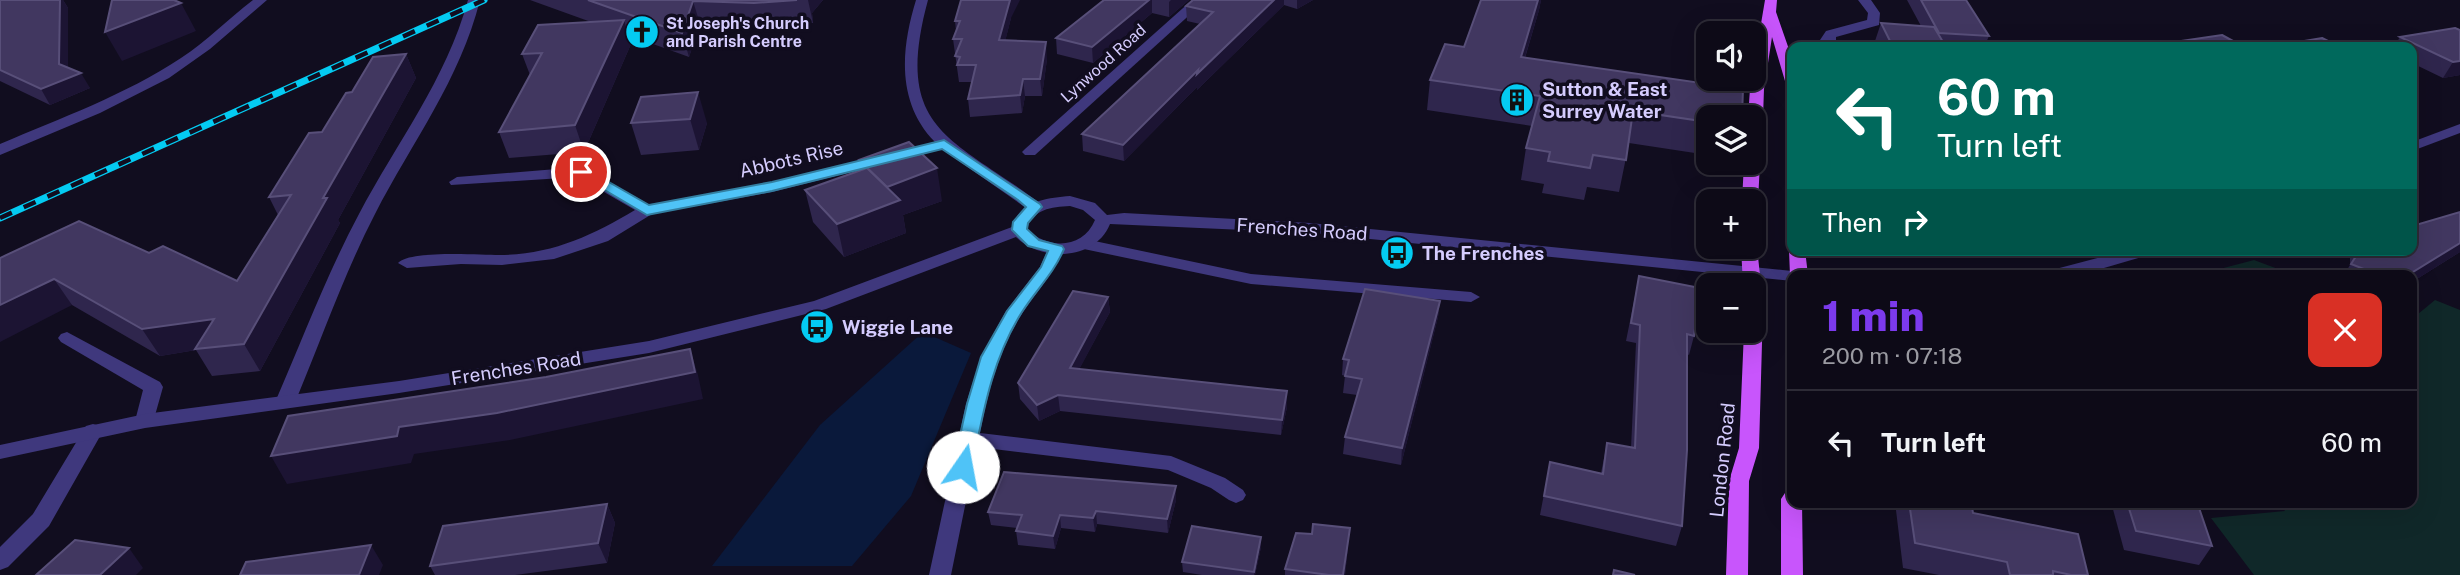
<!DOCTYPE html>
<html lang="en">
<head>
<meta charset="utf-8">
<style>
  :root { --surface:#0d0a17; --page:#161320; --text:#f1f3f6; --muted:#9a9aa1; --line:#2d2b36; --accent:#7c3aed }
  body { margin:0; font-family:"Public Sans",sans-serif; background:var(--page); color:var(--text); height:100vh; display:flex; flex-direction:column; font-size:26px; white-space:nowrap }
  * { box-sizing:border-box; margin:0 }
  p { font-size:23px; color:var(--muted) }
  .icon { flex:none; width:38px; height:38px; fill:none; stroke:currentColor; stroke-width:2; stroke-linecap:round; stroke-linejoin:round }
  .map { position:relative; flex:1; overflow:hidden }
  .side { position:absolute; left:1787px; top:270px; width:630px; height:238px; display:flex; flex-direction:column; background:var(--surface); border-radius:14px; box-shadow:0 7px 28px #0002,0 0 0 2px var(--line) }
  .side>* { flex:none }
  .hud { position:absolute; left:1787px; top:42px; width:630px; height:214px; border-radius:14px; box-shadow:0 7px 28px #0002,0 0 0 2px var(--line); background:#00695c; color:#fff; overflow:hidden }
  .tools { position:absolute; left:1696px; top:21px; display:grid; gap:14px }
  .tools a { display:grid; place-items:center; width:70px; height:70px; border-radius:14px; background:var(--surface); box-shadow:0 7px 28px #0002,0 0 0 2px var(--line); font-size:35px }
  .pin { position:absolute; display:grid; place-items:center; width:60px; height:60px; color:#fff; margin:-30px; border:4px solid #fff; border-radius:50%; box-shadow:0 2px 7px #0007 }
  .me { position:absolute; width:77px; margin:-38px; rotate:12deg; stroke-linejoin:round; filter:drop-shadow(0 0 5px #0008) }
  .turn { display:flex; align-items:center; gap:24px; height:147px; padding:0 35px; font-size:32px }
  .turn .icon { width:91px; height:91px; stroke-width:2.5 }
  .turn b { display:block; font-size:49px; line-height:60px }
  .then { display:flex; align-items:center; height:66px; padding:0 35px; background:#0003; gap:14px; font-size:26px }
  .round { display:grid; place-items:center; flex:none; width:74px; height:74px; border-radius:14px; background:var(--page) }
  .head { display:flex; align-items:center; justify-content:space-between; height:119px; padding:0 35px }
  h1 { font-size:42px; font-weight:800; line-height:52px; color:var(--accent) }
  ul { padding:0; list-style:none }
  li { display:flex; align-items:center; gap:21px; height:105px; padding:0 35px; border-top:2px solid var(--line) }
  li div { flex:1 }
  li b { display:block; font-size:26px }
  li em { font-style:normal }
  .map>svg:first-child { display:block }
</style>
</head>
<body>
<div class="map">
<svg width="2460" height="575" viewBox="0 0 2460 575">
  <rect width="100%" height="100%" fill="#110d1f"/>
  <!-- green -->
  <g fill="#102829">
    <path d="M2254 260 2294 275H2197Z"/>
    <path d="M2435 300 2460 310V575H2254L2211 518 2285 511 2278 502H2412V319Z"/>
  </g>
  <!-- water -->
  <path fill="#0a193b" d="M923 332 971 353 911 496 852 566H712L820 425Z"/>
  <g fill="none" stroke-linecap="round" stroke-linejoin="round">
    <!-- minor -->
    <g fill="#3f387d" fill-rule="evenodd">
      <path d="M253 0H267L210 49 169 78 100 113 0 155V144C61 118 125 95 181 58 207 41 228 19 253 0Z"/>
      <path d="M468 0H480C460 80 412 142 375 214 344 274 322 338 296 400L293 405H279L276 400C303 338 327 274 359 214 397 142 446 80 468 0Z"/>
      <path d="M916 0H928C892 132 953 137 1041 204L1043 207 1041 210H1029L942 149 772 192 652 214 608 241 554 259 502 265 461 264 407 268 398 263C410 250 479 255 499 255 550 255 592 236 635 210L578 177 451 185 449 182 457 177 581 167 649 205 772 182 935 142C896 102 901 49 916 0Z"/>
      <path d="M1192 0H1206L1035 155H1025L1022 152 1025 149Z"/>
      <path d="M1858 0H1871L1880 13 1879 25 1836 37V47H1822L1820 40 1826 31 1867 20 1868 13Z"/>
      <path d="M1085 239 1251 274 1471 292 1480 297 1471 302 1251 284 1079 248 1077 244 1079 240Z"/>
      <path d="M1056 244 1064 249C1054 273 1038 290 1023 312 999 349 988 391 980 433L1171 456 1225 478 1243 490 1246 495 1243 500 1236 503 1229 500 1211 488 1168 470 977 447 951 575H929L966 404 981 357 1006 311 1040 267 1050 245Z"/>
      <path d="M67 332 160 382 163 387 152 426H138L135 421 143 390 61 342 58 338 61 334Z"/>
      <path d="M93 424 100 426 103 431 49 526 8 567 0 570V547L33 514 86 426Z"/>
    </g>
    <!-- tertiary -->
    <g fill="#3f387d" fill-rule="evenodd">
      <path d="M2460 124V133L2412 151V142Z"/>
      <path d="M1070 196 1095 203 1107 215 1124 213 1310 223 1792 271 1800 275H1792V281L1310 233 1110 224C1095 261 1041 262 1016 237L826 309 649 353 399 393 145 428 0 459V445L145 414 399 381 649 341 814 301 1012 227C1020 201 1046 198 1070 196ZM1070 206 1083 210 1095 220C1083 249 1048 250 1027 229 1033 209 1051 207 1070 206Z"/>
      <path d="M2128 250H2154L2152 254 2080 275H2046L2048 271Z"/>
    </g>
    <!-- primary -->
    <g fill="#c855fc" fill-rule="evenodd">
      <path d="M1765 0H1777L1776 12 1792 58V85L1785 81 1772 37 1764 89 1762 146 1754 151V117H1748L1750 89Z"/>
      <path d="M1754 159 1760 163 1758 201 1754 205V201H1742L1744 163H1754Z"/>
      <path d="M1754 243 1757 247 1761 285 1754 290V285H1743L1741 247H1754Z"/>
      <path d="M1792 246V250H1805L1808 275H1792V277L1790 275 1789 250Z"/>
      <path d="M1754 302 1763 308 1759 448 1749 481 1748 575H1726L1729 481 1739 448 1744 331H1754Z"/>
      <path d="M1792 491V502H1802L1803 575H1781V499L1785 493Z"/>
    </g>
    <!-- rail casing -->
    <g stroke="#04cbf2" stroke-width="7">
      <path id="rail" d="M0 218 484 0"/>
    </g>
    <!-- rail -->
    <use href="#rail" stroke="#110d1f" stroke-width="4.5" stroke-dasharray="13" stroke-linecap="butt"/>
  </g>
  <!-- wall -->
  <g fill="#2f264d">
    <path d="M0 0H63L68 8V68L90 88 50 105 0 81Z"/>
    <path d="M530 0H823L812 13 813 23 760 27 700 24 689 57 628 35 631 44 584 152 509 158 499 132 530 75 522 54 591 22Z"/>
    <path d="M1104 0H1189L1169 17 1152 13 1093 63 1057 54 1056 38Z"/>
    <path d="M1193 0H1313L1297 9 1284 5 1197 90V87L1124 161 1083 151 1082 134 1200 24 1187 21 1186 6Z"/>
    <path d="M1481 0H1541L1539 10 1525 58 1708 117V155L1629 143 1619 192 1587 187 1584 200 1542 193 1544 184 1521 180 1526 148 1532 126 1427 110 1430 80 1464 47Z"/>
    <path d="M1907 0H1966L1989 36 1984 47H1876L1874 44 1881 23 1921 26Z"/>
    <path d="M1011 18 1005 41 1047 59 1042 96H1025L1022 113 970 117 968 99 972 82H959L953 39 956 31 955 21Z"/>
    <path d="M2460 30V75L2443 78 2412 63V47H2394L2400 37Z"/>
    <path d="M406 54 416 78 338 220 340 223 260 371 212 376 196 350 160 356 72 305 0 258 149 253 237 281 278 215 269 197 322 132 352 92Z"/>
    <path d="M641 97 707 123 699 150 641 155 631 123Z"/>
    <path d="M859 160 942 201 903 215 906 233 844 257 813 222 805 190 861 170Z"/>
    <path d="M2460 212V252L2412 282V275H2344L2350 265V257L2355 250H2412L2416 225Z"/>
    <path d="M1639 276 1694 336 1689 355 1687 354 1682 526 1676 546 1540 515 1550 462 1601 473 1607 443 1631 448 1636 343 1626 341Z"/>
    <path d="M1108 297 1110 312 1079 369 1287 391V407L1281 435 1060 411 1039 421 1020 399 1018 383Z"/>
    <path d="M1440 301 1438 317 1401 465 1343 454 1345 437 1357 395 1343 393 1345 376 1342 375 1343 359Z"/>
    <path d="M1176 500 1168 533 1097 524 1095 532 1061 528 1055 549 1018 545 1016 531 1017 528 991 525 988 512Z"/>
    <path d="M1895 502H1971L1973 513 2088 575H1939L1903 568Z"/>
    <path d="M2111 502H2197L2212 546 2199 565 2124 550Z"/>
    <path d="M607 504 615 523 607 563 515 575H435L430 566Z"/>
    <path d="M1261 537V547L1255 575H1202L1183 572 1182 562Z"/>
    <path d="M1348 547 1345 575H1285V569Z"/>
  </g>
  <!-- shaded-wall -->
  <g fill="#1c1433">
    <path d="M60 0H63L68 8V78L81 73 90 88 50 105 41 89 59 64Z"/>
    <path d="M808 0H823L812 13 813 23Z"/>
    <path d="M1010 0H1020L1011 18 1001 58 999 40Z"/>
    <path d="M1149 0H1152V13L1093 63 1092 47Z"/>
    <path d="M1171 0H1189L1169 17V2Z"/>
    <path d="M1274 0H1284V5L1197 90V87L1124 161 1123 145 1198 70Z"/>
    <path d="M1297 0H1313L1297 9Z"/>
    <path d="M1538 0H1541L1539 10 1516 87 1521 57Z"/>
    <path d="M693 1 700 24 689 57 682 33Z"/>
    <path d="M181 3 196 31 122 61 105 32Z"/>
    <path d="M624 20 631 44 584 152 575 125Z"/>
    <path d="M1046 42 1047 59 1042 96 1040 79Z"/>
    <path d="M406 54 416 78 338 220 340 223 260 371 244 344 323 198Z"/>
    <path d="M2460 61V75L2443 78 2453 62Z"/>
    <path d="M1023 79 1025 96 1022 113 1020 95Z"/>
    <path d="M698 92 707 123 699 150 690 119Z"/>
    <path d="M937 168 942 201 903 215 906 233 844 257 837 224 887 187Z"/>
    <path d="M2460 243V252L2412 282V275H2408Z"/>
    <path d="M54 279 72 305 0 342V305Z"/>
    <path d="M1108 297 1110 312 1072 383 1070 368Z"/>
    <path d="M1440 301 1438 317 1401 465 1402 448Z"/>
    <path d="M214 319 195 349 196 350 160 356 142 329Z"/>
    <path d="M690 349 698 375 703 399 510 440 414 454 411 463 287 484 271 456 399 427Z"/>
    <path d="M1287 391V407L1281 435 1282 420Z"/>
    <path d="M1058 395 1060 411 1039 421 1037 405Z"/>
    <path d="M1176 486V500L1168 533 1167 519Z"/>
    <path d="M607 504 615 523 607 563 598 543Z"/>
    <path d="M1096 511 1097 524 1095 532 1093 518Z"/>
    <path d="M1060 515 1061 528 1055 549 1053 536Z"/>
    <path d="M1350 528 1345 575H1343Z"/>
    <path d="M1261 537V547L1255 575H1254Z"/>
    <path d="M371 545 383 565 379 575H359Z"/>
    <path d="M129 548 143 568 136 575H100Z"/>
  </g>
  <!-- building -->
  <g fill="#413760" stroke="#584f79" stroke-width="2">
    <path d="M0 0H60L59 64 81 73 41 89 0 70Z"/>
    <path d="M112 0H174L181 3 105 32Z"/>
    <path d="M588 0H797L754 3 693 1 682 33Z"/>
    <path d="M961 0H1010L999 40 1046 42 1040 79H1023L1020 95 968 99 976 65H957L960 57 955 56 962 39H953L960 21H955Z"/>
    <path d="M1104 0H1149L1092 47 1056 38Z"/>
    <path d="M1193 0H1274L1197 74 1198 70 1123 145 1082 134 1213 12 1186 6Z"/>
    <path d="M1481 0H1538L1521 57 1743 89 1742 117H1708V122L1633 111 1626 160 1593 155 1590 168 1548 161 1550 152 1526 148 1540 96 1430 80 1445 44 1464 47Z"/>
    <path d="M1921 0H1966L1989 36 1939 33Z"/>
    <path d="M624 20 575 125 499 132 542 53 522 54 538 25Z"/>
    <path d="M1881 23 1934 27 1946 47H1893Z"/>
    <path d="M2455 28 2460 30V61L2453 62 2400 37Z"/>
    <path d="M2222 35 2244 47H2140Z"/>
    <path d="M2322 38 2340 47H2267Z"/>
    <path d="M2132 45 2136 47H2113Z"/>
    <path d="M406 54 323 198H327L244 344 195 349 214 319 142 329 54 279 0 305V258L79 221 149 253 163 246 237 281 291 195 269 197 309 133 322 132 346 93 352 92 373 57Z"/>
    <path d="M698 92 690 119 631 123 641 97Z"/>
    <path d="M909 142 937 168 887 187 859 160Z"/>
    <path d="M867 168 900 200 837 224 805 190Z"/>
    <path d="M2460 212V243L2408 275H2379L2351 264 2360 250H2412V223L2416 225Z"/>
    <path d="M1639 276 1700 288 1694 336 1687 334V450L1682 526 1544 496 1550 462 1603 474 1607 443 1635 448 1640 325 1631 323Z"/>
    <path d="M1365 289 1440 301 1402 448 1345 437 1362 379 1345 376 1349 360 1343 359Z"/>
    <path d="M1073 291 1108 297 1070 368 1287 391 1282 420 1058 395 1037 405 1018 383Z"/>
    <path d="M690 349 695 372 497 413 399 427 397 436 271 456 288 416 546 377Z"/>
    <path d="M1004 472 1176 486 1167 519 1096 511 1093 518 1060 515 1053 536 1016 531 1022 515 988 512Z"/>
    <path d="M1909 502H1971L1973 513 2078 534 2088 575H2071L2053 571V575H2010L2007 562 1915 543Z"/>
    <path d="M2127 502H2197L2212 546 2136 531Z"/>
    <path d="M607 504 598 543 430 566 443 526Z"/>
    <path d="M1313 524 1350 528 1343 575H1329L1285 569 1296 533 1312 534Z"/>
    <path d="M1192 526 1261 537 1254 572 1182 562Z"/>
    <path d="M75 540 129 548 100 575H36Z"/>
    <path d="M371 545 359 575H240L246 562Z"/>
    <path d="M1614 570 1635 575H1613Z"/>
  </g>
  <!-- route -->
  <path fill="#4fc3f7" stroke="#337fa1" stroke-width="2" d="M944 140 1040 204 1042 207 1028 223 1027 229 1039 240 1062 246 1064 249C1054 273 1036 290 1022 312 992 359 983 413 972 467L969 471H956L953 467 967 404 981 357 1007 311 1041 267 1048 251 1028 246 1012 230 1013 222 1026 207 1018 200 942 149 772 191 647 215 574 172 576 169H586L649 205 772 182Z"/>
  <!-- icons -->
  <defs>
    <g id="church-disc" transform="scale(1.75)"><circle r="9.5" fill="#04cbf2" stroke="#110d1f"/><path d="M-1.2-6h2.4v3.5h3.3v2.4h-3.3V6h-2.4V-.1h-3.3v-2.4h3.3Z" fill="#111"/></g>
    <g id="building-disc" transform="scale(1.75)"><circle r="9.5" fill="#04cbf2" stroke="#110d1f"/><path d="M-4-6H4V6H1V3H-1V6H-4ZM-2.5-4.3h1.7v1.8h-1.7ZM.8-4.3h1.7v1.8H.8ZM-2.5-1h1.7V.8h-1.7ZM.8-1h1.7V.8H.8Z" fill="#111"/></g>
    <g id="bus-disc" transform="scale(1.75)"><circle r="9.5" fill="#04cbf2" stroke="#110d1f"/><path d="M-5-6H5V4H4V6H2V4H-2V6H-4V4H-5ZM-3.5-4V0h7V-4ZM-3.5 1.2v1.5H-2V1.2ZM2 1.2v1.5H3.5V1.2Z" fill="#111"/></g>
  </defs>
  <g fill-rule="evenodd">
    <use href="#church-disc" x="642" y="32"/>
    <use href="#building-disc" x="1517" y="100"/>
    <use href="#bus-disc" x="1397" y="253"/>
    <use href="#bus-disc" x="817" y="327"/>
  </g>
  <g text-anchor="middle" stroke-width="7" stroke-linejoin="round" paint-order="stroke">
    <!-- far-poi labels -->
    <g font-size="16" font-weight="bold" fill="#d5ccfe" stroke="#110d1f" text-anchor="start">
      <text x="666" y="29">St Joseph's Church<tspan x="666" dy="18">and Parish Centre</tspan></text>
    </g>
    <!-- far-street labels -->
    <g font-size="16" fill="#d5ccfe" stroke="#110d1f">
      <text transform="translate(1103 63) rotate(-42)" y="6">Lynwood Road</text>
    </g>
    <!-- poi labels -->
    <g font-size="19" font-weight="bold" fill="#d5ccfe" stroke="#110d1f" text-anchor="start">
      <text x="1542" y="96">Sutton &amp; East<tspan x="1542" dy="22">Surrey Water</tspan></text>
      <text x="1422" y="260">The Frenches</text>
      <text x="842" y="334">Wiggie Lane</text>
    </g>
    <!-- street labels -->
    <g font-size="19" fill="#d5ccfe" stroke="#110d1f">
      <text transform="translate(791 159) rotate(-13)" y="7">Abbots Rise</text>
      <text transform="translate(1302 229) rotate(4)" y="7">Frenches Road</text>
      <text transform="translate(516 368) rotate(-9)" y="7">Frenches Road</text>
      <text transform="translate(1722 460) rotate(-84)" y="7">London Road</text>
    </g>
  </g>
</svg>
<div class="tools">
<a><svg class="icon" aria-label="sound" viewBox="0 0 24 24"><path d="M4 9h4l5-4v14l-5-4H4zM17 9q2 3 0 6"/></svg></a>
<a><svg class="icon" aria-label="layers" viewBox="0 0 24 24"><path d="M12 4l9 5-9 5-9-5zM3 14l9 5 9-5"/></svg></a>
<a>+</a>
<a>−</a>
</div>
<div class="pin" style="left:581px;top:172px;background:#d93025"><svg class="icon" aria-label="arrive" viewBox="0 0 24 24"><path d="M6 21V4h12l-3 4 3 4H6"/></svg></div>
<svg class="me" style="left:963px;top:467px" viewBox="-20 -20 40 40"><circle r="19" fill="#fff"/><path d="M0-13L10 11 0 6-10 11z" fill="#4fc3f7"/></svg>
<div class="hud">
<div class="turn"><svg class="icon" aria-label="left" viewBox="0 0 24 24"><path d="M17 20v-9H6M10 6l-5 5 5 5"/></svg><div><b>60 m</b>Turn left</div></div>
<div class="then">Then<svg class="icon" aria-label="right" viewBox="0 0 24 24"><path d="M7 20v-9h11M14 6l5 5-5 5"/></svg></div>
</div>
<section class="side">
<div class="head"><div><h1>1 min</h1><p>200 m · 07:18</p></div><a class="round" style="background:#d93025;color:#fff"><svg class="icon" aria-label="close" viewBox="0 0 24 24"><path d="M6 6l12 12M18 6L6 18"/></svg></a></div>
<ul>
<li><svg class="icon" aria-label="left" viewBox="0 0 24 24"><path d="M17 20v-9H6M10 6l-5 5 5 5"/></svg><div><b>Turn left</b></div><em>60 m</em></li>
</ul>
</section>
</div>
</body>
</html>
